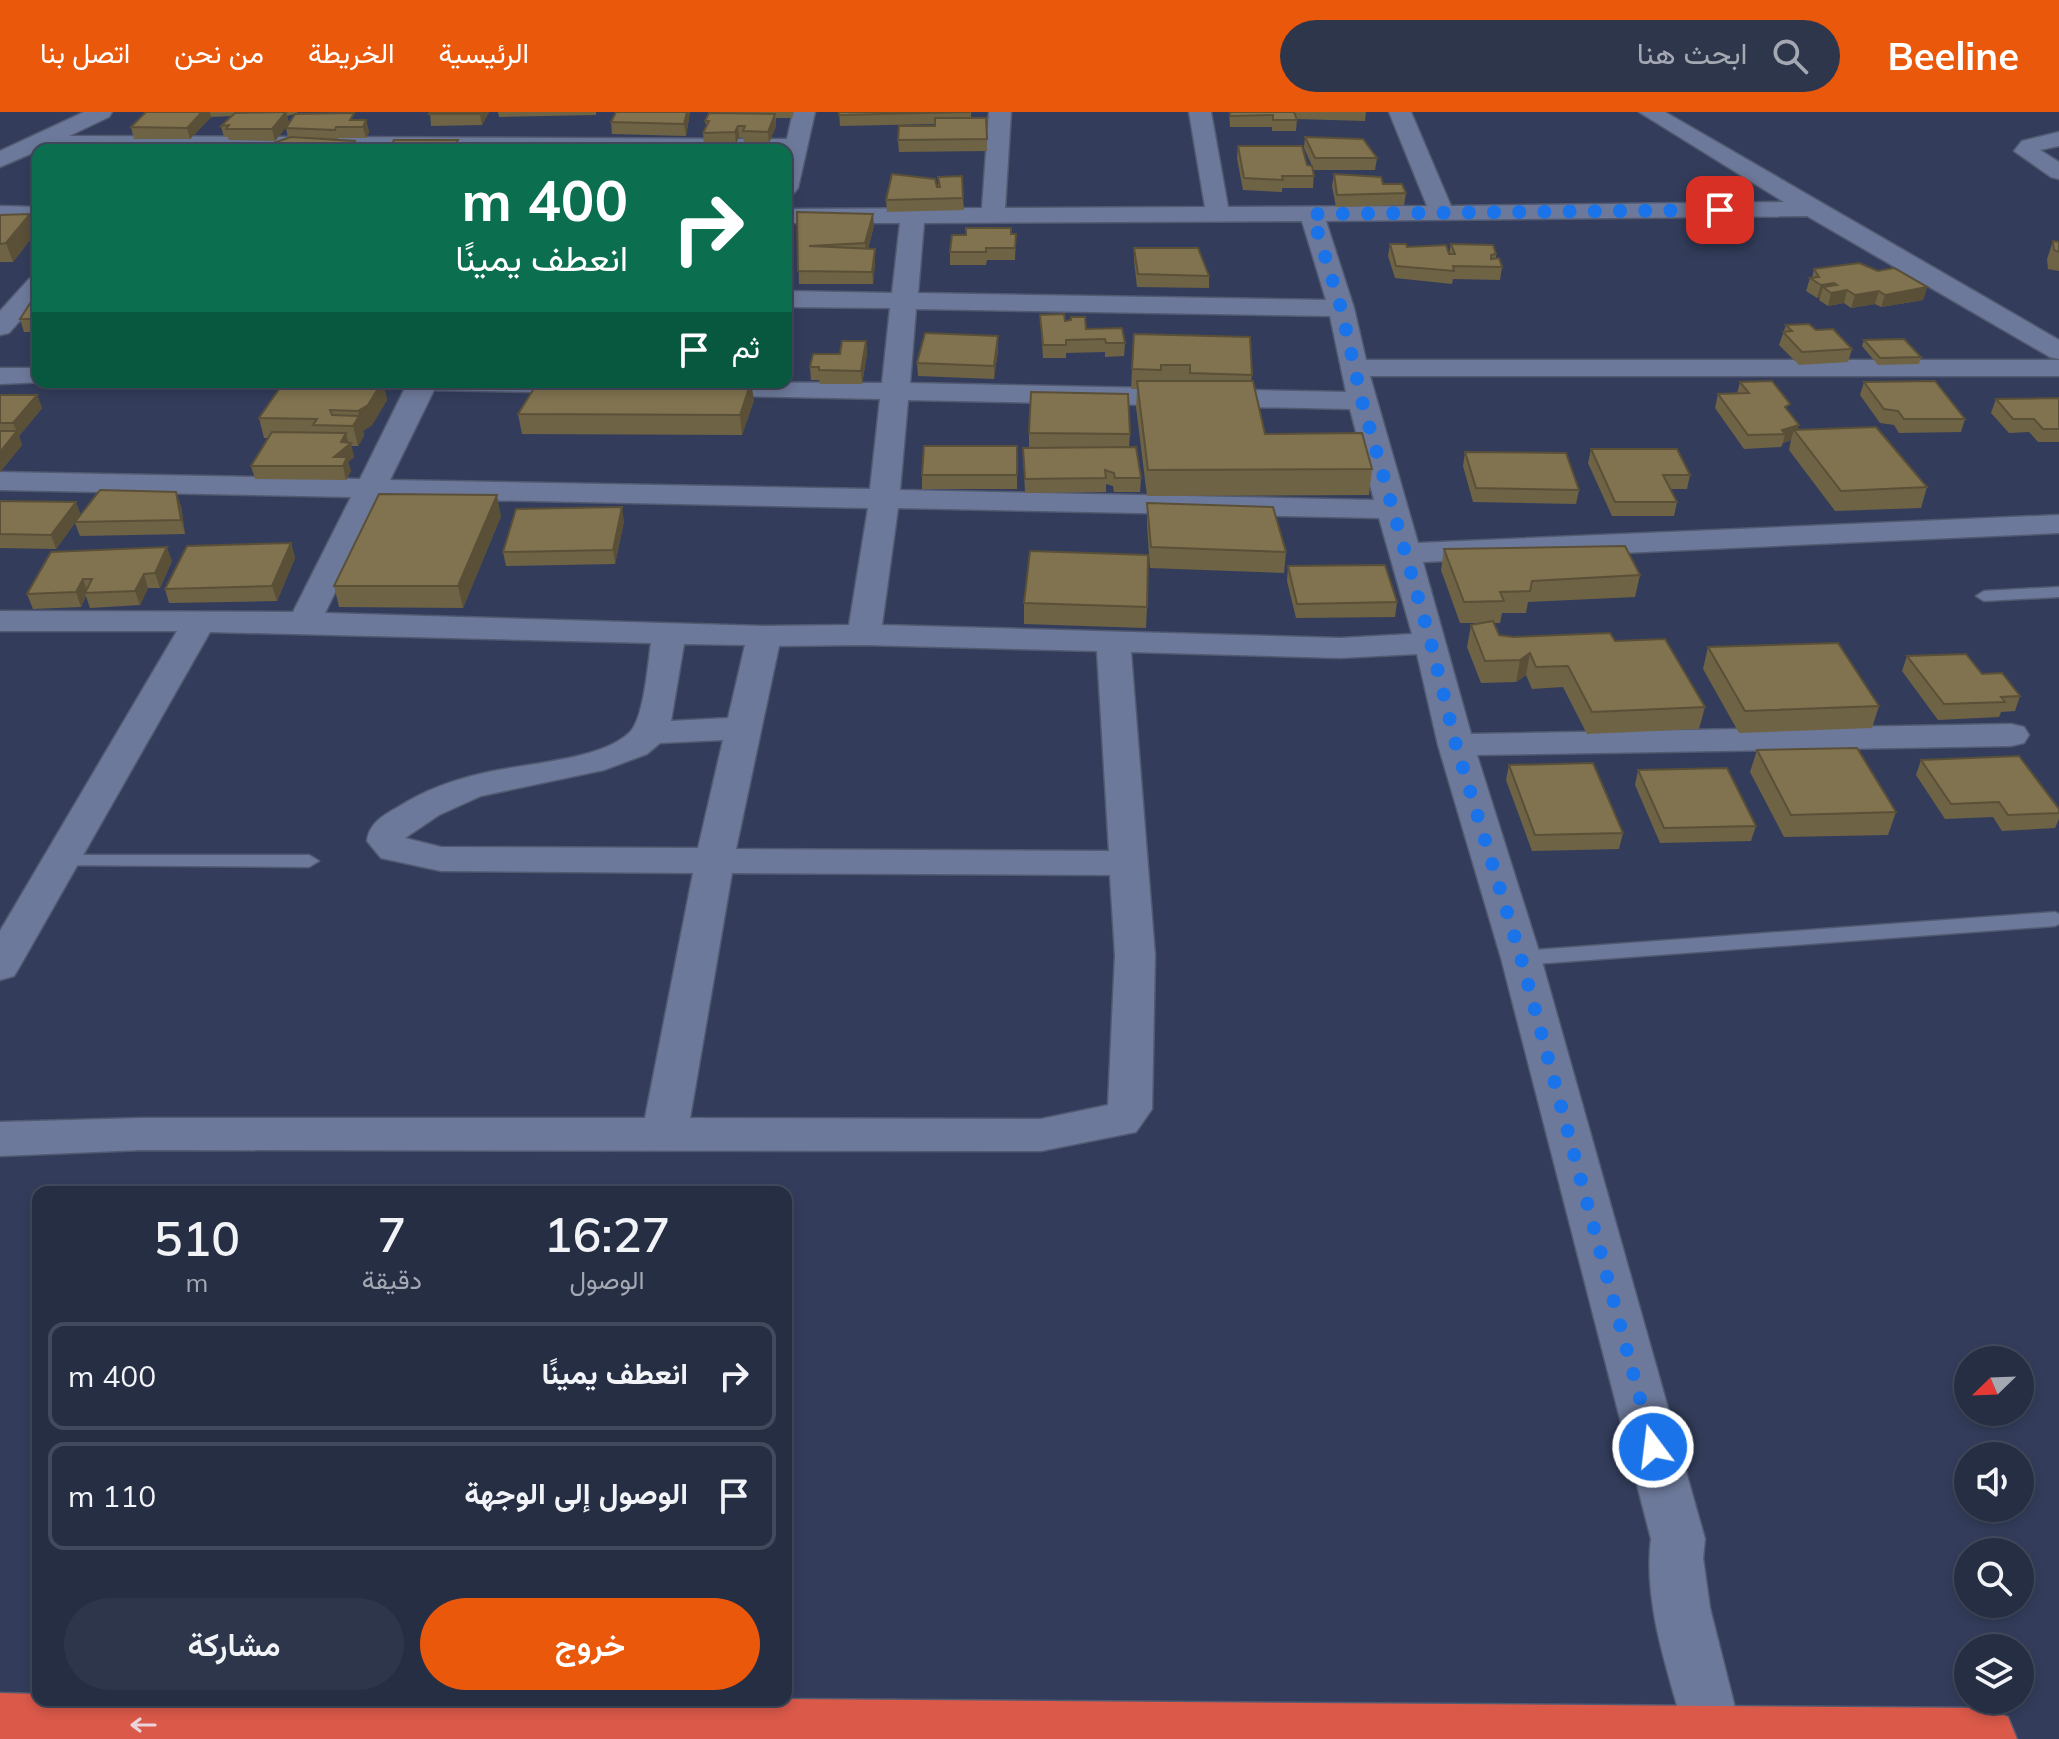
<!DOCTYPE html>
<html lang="ar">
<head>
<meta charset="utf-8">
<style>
  :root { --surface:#262e44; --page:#2e364b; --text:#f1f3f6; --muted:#a4a8b2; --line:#424a5d; --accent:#ea580c }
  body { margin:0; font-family:Mulish,Vazirmatn,sans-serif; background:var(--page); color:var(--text); direction:rtl; height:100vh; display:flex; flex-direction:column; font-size:30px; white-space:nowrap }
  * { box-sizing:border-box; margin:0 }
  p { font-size:26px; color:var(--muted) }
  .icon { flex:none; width:44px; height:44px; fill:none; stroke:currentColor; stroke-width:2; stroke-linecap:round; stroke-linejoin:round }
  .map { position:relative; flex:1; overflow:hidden; direction:ltr }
  .details { position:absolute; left:32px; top:1074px; width:760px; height:520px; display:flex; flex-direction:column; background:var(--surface); border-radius:16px; box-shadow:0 4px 12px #0003,0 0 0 2px var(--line); direction:rtl }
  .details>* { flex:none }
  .guide { position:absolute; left:32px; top:32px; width:760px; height:244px; border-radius:16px; box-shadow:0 4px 12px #0003,0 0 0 2px var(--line); direction:rtl; background:#0b6e4f; color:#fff; overflow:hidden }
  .needle { width:52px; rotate:247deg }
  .tools { position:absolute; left:1954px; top:1234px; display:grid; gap:16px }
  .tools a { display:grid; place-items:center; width:80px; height:80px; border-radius:50%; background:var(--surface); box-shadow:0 4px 12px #0003,0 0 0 2px var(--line); font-size:40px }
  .pin { position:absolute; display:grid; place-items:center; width:68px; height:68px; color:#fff; margin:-34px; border-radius:16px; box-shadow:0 4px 12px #0006 }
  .me { position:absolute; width:88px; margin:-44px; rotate:345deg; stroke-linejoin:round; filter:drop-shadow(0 0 6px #0008) }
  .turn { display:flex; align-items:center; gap:28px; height:168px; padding:0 32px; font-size:36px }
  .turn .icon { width:104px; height:104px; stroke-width:2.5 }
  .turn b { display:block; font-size:56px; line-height:68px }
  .then { display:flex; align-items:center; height:76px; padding:0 32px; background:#0003; gap:16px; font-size:30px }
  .eta { display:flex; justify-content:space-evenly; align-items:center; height:136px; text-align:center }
  .eta b { font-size:48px; font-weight:600; line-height:56px }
  .button { display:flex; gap:16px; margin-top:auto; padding:16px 32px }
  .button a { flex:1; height:92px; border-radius:48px; background:var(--accent); color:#fff; font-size:32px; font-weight:600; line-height:92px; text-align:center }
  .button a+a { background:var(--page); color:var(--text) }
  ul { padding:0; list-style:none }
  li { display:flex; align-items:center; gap:24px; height:108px; margin:0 16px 12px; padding:0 16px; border:4px solid var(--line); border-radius:16px }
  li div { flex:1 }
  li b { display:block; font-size:30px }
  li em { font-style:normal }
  header { display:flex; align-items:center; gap:48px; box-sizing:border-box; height:112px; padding:0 40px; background:var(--accent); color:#fff }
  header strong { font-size:38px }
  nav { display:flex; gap:44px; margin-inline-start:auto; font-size:28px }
  .search { width:560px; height:72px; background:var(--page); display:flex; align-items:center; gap:20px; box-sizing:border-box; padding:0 28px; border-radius:44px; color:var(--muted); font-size:30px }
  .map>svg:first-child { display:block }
</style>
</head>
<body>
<header>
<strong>Beeline</strong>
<div class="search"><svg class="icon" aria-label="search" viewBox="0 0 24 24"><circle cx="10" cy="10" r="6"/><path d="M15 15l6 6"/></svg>ابحث هنا</div>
<nav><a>الرئيسية</a><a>الخريطة</a><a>من نحن</a><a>اتصل بنا</a></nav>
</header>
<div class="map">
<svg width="2059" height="1627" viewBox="0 0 2059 1627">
  <rect width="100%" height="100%" fill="#333d5b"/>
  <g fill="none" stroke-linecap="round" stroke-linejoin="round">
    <!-- lane casing -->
    <g stroke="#525a71" stroke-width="3">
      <g id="lane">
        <path d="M2059 475V485L1984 489 1976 484 1984 479Z"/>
        <path d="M60 743H309L319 749 309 755 53 753 50 749Z"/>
        <path d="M2055 800 2059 802V812L2055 814 1521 853 1511 846 1521 839Z"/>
      </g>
    </g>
    <!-- street casing -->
    <g stroke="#525a71" stroke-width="3">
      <g id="street">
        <path d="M84 0H112L109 5 69 24 787 27 793 0H815L798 76 794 81 786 83V38L42 37 0 55V39Z"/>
        <path d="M989 0H1011L1005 96 1205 95 1189 0H1211L1228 95 1427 94 1389 0H1411L1451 94 1784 90 1639 0H1665L2059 228V247L2050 245 1807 104 1326 109 1354 196 1366 248H2059V264H1370L1418 431 2059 403V421L1423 450 1471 622 2011 612 2024 615 2029 623 2024 631 2011 634 1477 643 1541 846 1705 1427 1703 1446 1710 1496 1743 1627 1686 1625C1669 1562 1643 1493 1651 1427L1501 846 1438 633 1417 542 1340 546 1131 540 1155 843 1152 997 1136 1020 1041 1039 142 1038 0 1044V1010L142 1006H645L693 761 441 759 381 746 367 729C369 711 384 703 398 695 425 678 453 668 484 661 523 651 601 649 630 620 644 606 648 551 651 531L210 520 20 854 14 864 0 868V819L177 519H0V499L293 500 351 385 0 378V360L360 367 408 270H603L605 273 601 279 591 281 434 278 390 368 870 377 880 287 699 283 689 281 685 275 689 270 882 271 890 196 786 195V179L892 181 900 111H786V97L982 96ZM1302 109 1326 188 918 181 924 111ZM916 197 1330 204 1346 280 910 271ZM908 288 1350 297 1374 388 900 378ZM381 386 868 396 849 513 764 514 325 501ZM898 396 1379 406 1412 522 1340 526 882 513ZM684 532 745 533 728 606 671 609ZM864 533 1097 539 1109 739 736 737 779 534ZM723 628 698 736 441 735 405 726 439 703 481 684 604 658 647 642 660 631ZM732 761 1110 763 1115 843 1108 993 1041 1007 690 1006Z"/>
        <path d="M2059 20V34L2040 38 2059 50V67L2051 65 2014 39 2022 29Z"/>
        <path d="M0 94 38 95V109L0 108Z"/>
        <path d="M38 164V188L9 221 0 223V199L29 167Z"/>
        <path d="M0 256H38V270H47L0 272Z"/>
      </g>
    </g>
    <!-- highway casing -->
    <g stroke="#525a71" stroke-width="3">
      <path id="highway" d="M0 1581 38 1582V1588L786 1587 1985 1596 2008 1605 2017 1627H0Z"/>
    </g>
    <!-- lane -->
    <use href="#lane" fill="#6d799a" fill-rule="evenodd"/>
    <!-- street -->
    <use href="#street" fill="#6d799a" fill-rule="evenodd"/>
    <!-- highway -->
    <use href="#highway" fill="#da5949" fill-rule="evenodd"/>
  </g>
  <!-- wall -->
  <g fill="#6f6345">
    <path d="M202 0H298L295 2 356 8H366L369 20 366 26H338V28L355 29 357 38H255V37L288 26 286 16 295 2 287 4 289 11 275 29 229 28 228 25H224L221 14 232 4 211 5 190 27H134L131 15Z"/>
    <path d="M430 0H489L482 13 431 14Z"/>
    <path d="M498 0H596V3L499 5Z"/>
    <path d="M690 0 686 24 612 22 611 10Z"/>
    <path d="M710 0H794L792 6H776V14L769 31 744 30 743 26 739 25 736 32H704L703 21 706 14 705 9Z"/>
    <path d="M839 0H971V6H986L987 39 899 40 898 28 935 14V12L840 14Z"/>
    <path d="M1229 0H1366L1365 9 1297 7 1296 19H1272V15H1230Z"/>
    <path d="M1305 25 1377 46 1375 58H1314L1313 76H1282V80L1243 78 1237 46 1238 34 1307 53 1312 54 1304 36Z"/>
    <path d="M1334 62 1383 72 1406 81 1404 93 1336 95 1332 74Z"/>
    <path d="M938 65 963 86 964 98 887 100 886 88 938 75Z"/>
    <path d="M797 100 874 114 868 137 875 150 873 172H799Z"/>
    <path d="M0 103 36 120 13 150H0Z"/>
    <path d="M1011 122H1016L1015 148H987L986 153H950V140Z"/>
    <path d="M2053 129 2059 130V159L2048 157 2047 147Z"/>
    <path d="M1390 132 1449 142 1451 132 1496 142V146L1502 155 1500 168 1453 167 1452 172 1395 166 1388 144Z"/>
    <path d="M1134 136 1209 164V176L1137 175 1134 148Z"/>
    <path d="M1814 157 1878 159 1927 175 1923 188 1881 195 1875 192 1851 196 1844 191 1828 194 1819 188 1820 185 1817 186 1806 179 1810 166H1812Z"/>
    <path d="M38 179V220H24L20 207Z"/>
    <path d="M1040 203 1065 209 1125 231 1124 244 1105 245V240L1066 241V246H1043Z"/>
    <path d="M1786 213 1816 218 1852 237 1848 250 1799 253 1779 233Z"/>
    <path d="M1134 222 1252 263 1251 269 1265 322 1372 357 1369 383 1147 384 1136 295 1137 277H1131Z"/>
    <path d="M998 224V238L994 267 918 264 917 251Z"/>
    <path d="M1864 228 1921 245 1919 252 1878 253 1862 234Z"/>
    <path d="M866 229 867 242 862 272H820L819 268H811L810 255Z"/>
    <path d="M284 270H383L387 288 372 313 363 319 364 324 358 334H351L354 345 348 350 351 359 346 368 255 367 251 354 268 326H264L259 306Z"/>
    <path d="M1740 270 1788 299 1797 318 1927 375 1921 396 1835 399 1789 338 1791 328 1783 331 1781 335 1744 337 1715 296 1718 282H1737Z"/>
    <path d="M1864 270 1965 307 1961 320 1899 321 1894 313 1880 311 1860 283Z"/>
    <path d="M0 283H37L42 296 19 324 22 333 0 360Z"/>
    <path d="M2059 286V330H2038L2029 320 2009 321 1991 301 1996 287Z"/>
    <path d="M754 288 742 323 522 322 518 302Z"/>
    <path d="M1029 321 1130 322 1129 335 1141 366 1140 380H1114L1113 374 1106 372V380L1025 381 1023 336H1029Z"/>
    <path d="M1017 334V377H922V363Z"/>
    <path d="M1591 337 1690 363 1687 377H1670L1677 390 1674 404H1612L1588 351Z"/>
    <path d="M1465 340 1579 378 1576 392 1473 390 1463 354Z"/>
    <path d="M0 389 76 390 80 402 181 394 185 422 80 424 75 411 56 437 0 436Z"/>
    <path d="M1147 391 1286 440 1284 461 1150 456 1147 412Z"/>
    <path d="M501 404 463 496 339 495 334 474Z"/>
    <path d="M624 409 615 452 506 454 503 440Z"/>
    <path d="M291 431 295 446 277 489 169 491 165 477Z"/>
    <path d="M1444 437 1640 463 1635 485 1528 490 1526 501H1502L1500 511H1494L1499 523 1513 525 1615 529 1705 595 1699 617 1587 622 1563 575 1532 577 1526 563 1516 570 1481 571 1467 535 1471 513 1483 511H1460L1441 458Z"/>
    <path d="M51 440 172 449 160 476H148L140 493 90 496 86 484 81 495 33 497 27 482Z"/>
    <path d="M1288 454 1397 490 1395 505 1296 506 1287 469Z"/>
    <path d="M1024 491 1147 495 1146 516 1024 512Z"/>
    <path d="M1708 535 1879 594 1872 616 1739 621 1703 557Z"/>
    <path d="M1907 544 1982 562 2020 584 2015 599 2001 600 1999 605 1938 608 1902 559Z"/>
    <path d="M1757 638 1896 700 1888 723 1784 725 1750 660Z"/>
    <path d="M1921 648 2059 697V707L2055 716 2002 719 1993 705 1945 707 1916 663Z"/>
    <path d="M1509 653 1623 721 1619 737 1532 739 1506 668Z"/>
    <path d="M1638 658 1756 714 1751 729 1660 731 1635 673Z"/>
  </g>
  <!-- shaded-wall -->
  <g fill="#5a5038">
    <path d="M202 0H210L211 5 190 27 187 16Z"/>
    <path d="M286 0 289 11 275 29 272 17Z"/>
    <path d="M481 0H489L482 13 480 2Z"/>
    <path d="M687 0H690L686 24 684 12Z"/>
    <path d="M775 2 776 14 769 31 768 20Z"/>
    <path d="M366 8 369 20 366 26 363 15Z"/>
    <path d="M738 14 739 25 736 32 735 20Z"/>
    <path d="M355 29 357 38H351Z"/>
    <path d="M30 102 36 120 13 150 6 131Z"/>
    <path d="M873 102 874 114 866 143 865 131Z"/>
    <path d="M875 137V150L873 172 872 160Z"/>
    <path d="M1834 171 1831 181 1823 175 1820 185 1817 186 1821 173Z"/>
    <path d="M1927 175 1923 188 1881 195 1885 183Z"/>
    <path d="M1847 178 1844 191 1828 194 1831 181Z"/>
    <path d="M1879 179 1875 192 1851 196 1855 183Z"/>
    <path d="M792 202 793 215 786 234V218Z"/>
    <path d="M998 224V238L994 267V254Z"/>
    <path d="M866 229 867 242 862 272 861 259Z"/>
    <path d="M382 270H383L387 288 372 313 363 319 364 324 358 334 353 314 359 304 358 299Z"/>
    <path d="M751 270 754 288 742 323 740 303Z"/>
    <path d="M37 283 42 296 19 324 22 333 0 360V340L17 320 13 311Z"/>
    <path d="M1799 313 1797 322 1794 318 1791 328 1783 331 1785 322 1782 318Z"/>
    <path d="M346 321 349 333 351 331 354 345 348 350 351 359 346 368 343 354 334 345Z"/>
    <path d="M176 380 181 394 185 422 181 408Z"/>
    <path d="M497 383 501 404 463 496 458 474Z"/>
    <path d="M76 390 81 404 75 410V411L56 437 51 423Z"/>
    <path d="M622 395 624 409 615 452 613 438Z"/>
    <path d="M291 431 295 446 277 489 272 474Z"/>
    <path d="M167 435 172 449 160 476 155 461Z"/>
    <path d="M144 462 148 476 140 493 135 479Z"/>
    <path d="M83 467 88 481H85L86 484 81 495 76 480Z"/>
    <path d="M1530 541 1526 563 1516 570 1520 548Z"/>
  </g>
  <!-- building -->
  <g fill="#817350" stroke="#5a5038" stroke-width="2">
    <path d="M146 0H202L187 16 131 15Z"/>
    <path d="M286 0 272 17H226L229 13 221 14 235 1Z"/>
    <path d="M430 0H481L480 2H429Z"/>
    <path d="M616 0H687L684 12 611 10Z"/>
    <path d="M839 0H970L839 3Z"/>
    <path d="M1230 0H1294L1297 8H1273V3L1230 4Z"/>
    <path d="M354 1 350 8H366L363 15H336L335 18 286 16 295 2Z"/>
    <path d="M709 1 775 2 768 20 743 19 745 14H738L735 20 703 21 709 9H705Z"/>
    <path d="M935 6H986L987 27 898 28 899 14H935Z"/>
    <path d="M291 25 355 29 351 38H258L255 37Z"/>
    <path d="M1305 25 1363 27 1377 46H1315Z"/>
    <path d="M394 28H458L453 36H459L461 32H492L489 38H502L506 31H561L558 38H388Z"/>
    <path d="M1238 34H1302L1307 53 1312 54 1314 64H1282L1283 68 1244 66Z"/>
    <path d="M702 35H763V38H701Z"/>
    <path d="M892 62 935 67 937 75H940L938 65 962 64 963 86 886 88Z"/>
    <path d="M1334 62 1381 65 1383 72H1402L1406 81 1337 83Z"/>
    <path d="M797 100 873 102 865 131 809 134 875 137 872 160 798 159Z"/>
    <path d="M30 102 6 131 0 132V103Z"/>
    <path d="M966 116H1011V122H1016L1015 136H986V140H950L952 123H966Z"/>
    <path d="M2053 129 2059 130V140L2054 138Z"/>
    <path d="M1390 132H1406L1407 135 1446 133 1449 142H1455L1451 132 1493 133 1496 142 1491 143V147L1499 146 1502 155 1453 154 1454 159 1396 154Z"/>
    <path d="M1134 136H1198L1209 164 1138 162Z"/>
    <path d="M1859 151 1878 159 1894 156 1927 175 1885 183 1879 179 1855 183 1847 178 1831 181 1823 175 1837 173 1834 171 1821 173 1810 166 1819 165 1814 157Z"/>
    <path d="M38 179V207H20Z"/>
    <path d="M786 202H792L786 218Z"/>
    <path d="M1064 202 1065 209 1071 208V205H1085L1086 217 1122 216 1125 231H1106L1105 227 1066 228V233H1043L1040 203Z"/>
    <path d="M1809 212 1816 218 1833 217 1852 237 1802 240 1783 220 1792 219 1786 213Z"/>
    <path d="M925 221 998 224 994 254 917 251Z"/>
    <path d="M1134 222 1250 225 1252 263 1190 261V253H1161V258L1132 257Z"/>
    <path d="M1904 227 1921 245 1880 246 1864 228Z"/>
    <path d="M842 229H866L861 259 819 258V255H810L813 242H840Z"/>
    <path d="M1137 269H1253L1265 322 1362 321 1372 357 1148 358Z"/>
    <path d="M1772 269 1790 292 1785 295 1799 313 1782 318 1785 322 1748 323 1718 282 1749 281 1740 270Z"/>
    <path d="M1935 269 1965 307H1904L1898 299 1884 297 1864 270Z"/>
    <path d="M284 270H382L368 293 358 299 330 298 332 303 359 304 353 314 313 313 317 307 259 306Z"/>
    <path d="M538 270H751L740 303 518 302Z"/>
    <path d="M1031 280 1128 282 1130 322 1029 321Z"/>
    <path d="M0 283H37L13 311H0Z"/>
    <path d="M2059 286V317H2043L2034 307H2013L1996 287Z"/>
    <path d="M1876 315 1927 375 1841 379 1794 318Z"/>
    <path d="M0 319H17L0 340Z"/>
    <path d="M272 320 346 321 341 330 351 331 334 345H347L343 354H251Z"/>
    <path d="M924 334H1017V363H922Z"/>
    <path d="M1136 335 1141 366H1115L1114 361 1105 358 1106 366 1025 367 1023 336Z"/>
    <path d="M1591 337H1677L1690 363H1663L1677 390H1615Z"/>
    <path d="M1465 340 1566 341 1579 378 1476 376Z"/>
    <path d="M100 378 176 380 181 408 75 410Z"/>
    <path d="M379 382 497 383 458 474H334Z"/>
    <path d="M0 389 76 390 51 423 0 422Z"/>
    <path d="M1147 391 1273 395 1286 440 1151 435Z"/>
    <path d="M622 395 613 438 503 440 516 397Z"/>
    <path d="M291 431 272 474 165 477 187 434Z"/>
    <path d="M1625 434 1640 463 1532 469 1530 479 1500 480 1504 489 1464 490 1444 437Z"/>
    <path d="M167 435 155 461 144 462 135 479 85 481 92 467H83L76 480 27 482 51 440Z"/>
    <path d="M1030 439 1148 443 1147 495 1024 491Z"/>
    <path d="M1385 453 1397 490 1297 492 1288 454Z"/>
    <path d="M1493 509 1499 523 1513 525 1610 521 1615 529 1665 527 1705 595 1592 600 1568 554 1536 555 1530 541 1520 548 1485 549 1471 513Z"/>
    <path d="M1838 531 1879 594 1745 599 1708 535Z"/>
    <path d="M1966 542 1982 562 2002 561 2020 584 2001 585 2005 590 1944 592 1907 544Z"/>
    <path d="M1857 636 1896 700 1791 703 1757 638Z"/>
    <path d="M2019 644 2059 697V701L2008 703 1999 690 1951 692 1921 648Z"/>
    <path d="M1593 651 1623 721 1535 723 1509 653Z"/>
    <path d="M1727 656 1756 714 1664 716 1638 658Z"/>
  </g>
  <!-- one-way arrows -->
  <defs><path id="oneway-shaft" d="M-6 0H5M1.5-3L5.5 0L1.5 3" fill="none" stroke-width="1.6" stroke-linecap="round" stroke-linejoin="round" transform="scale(2)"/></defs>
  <use stroke="#ebd5db" href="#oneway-shaft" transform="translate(143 1613) rotate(-180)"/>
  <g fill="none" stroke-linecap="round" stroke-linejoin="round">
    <!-- route -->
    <path stroke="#1a73e8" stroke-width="14" stroke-dasharray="0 25.2" d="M1653 1335 1521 846 1456 633 1431 531 1362 289 1341 196 1312 102 1720 98"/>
  </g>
</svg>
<div class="tools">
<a><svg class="needle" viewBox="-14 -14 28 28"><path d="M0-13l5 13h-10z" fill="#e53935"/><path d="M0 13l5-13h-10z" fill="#a4a8b2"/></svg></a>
<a><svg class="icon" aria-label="sound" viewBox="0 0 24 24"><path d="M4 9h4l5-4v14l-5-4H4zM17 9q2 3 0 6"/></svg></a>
<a><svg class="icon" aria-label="search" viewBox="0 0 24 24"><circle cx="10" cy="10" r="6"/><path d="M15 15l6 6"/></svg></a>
<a><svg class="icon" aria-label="layers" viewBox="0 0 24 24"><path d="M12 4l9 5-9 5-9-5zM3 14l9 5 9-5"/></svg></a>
</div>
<div class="pin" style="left:1720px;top:98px;background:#d93025"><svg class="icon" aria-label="arrive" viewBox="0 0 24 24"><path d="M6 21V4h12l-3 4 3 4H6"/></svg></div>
<svg class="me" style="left:1653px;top:1335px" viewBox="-20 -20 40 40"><circle r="17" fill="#1a73e8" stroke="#fff" stroke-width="3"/><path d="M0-11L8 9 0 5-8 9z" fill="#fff"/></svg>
<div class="guide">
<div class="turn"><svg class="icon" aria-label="right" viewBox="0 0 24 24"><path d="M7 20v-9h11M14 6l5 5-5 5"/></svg><div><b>400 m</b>انعطف يمينًا</div></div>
<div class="then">ثم<svg class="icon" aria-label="arrive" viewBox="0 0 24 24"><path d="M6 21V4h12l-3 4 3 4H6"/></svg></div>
</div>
<section class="details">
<div class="eta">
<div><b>16:27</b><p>الوصول</p></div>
<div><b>7</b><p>دقيقة</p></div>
<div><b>510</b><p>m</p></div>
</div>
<ul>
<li><svg class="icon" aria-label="right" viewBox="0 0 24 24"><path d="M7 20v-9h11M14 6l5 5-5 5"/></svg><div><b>انعطف يمينًا</b></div><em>400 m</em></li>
<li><svg class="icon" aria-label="arrive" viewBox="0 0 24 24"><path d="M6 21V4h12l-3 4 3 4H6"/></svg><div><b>الوصول إلى الوجهة</b></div><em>110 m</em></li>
</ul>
<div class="button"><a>خروج</a><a>مشاركة</a></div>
</section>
</div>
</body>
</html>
